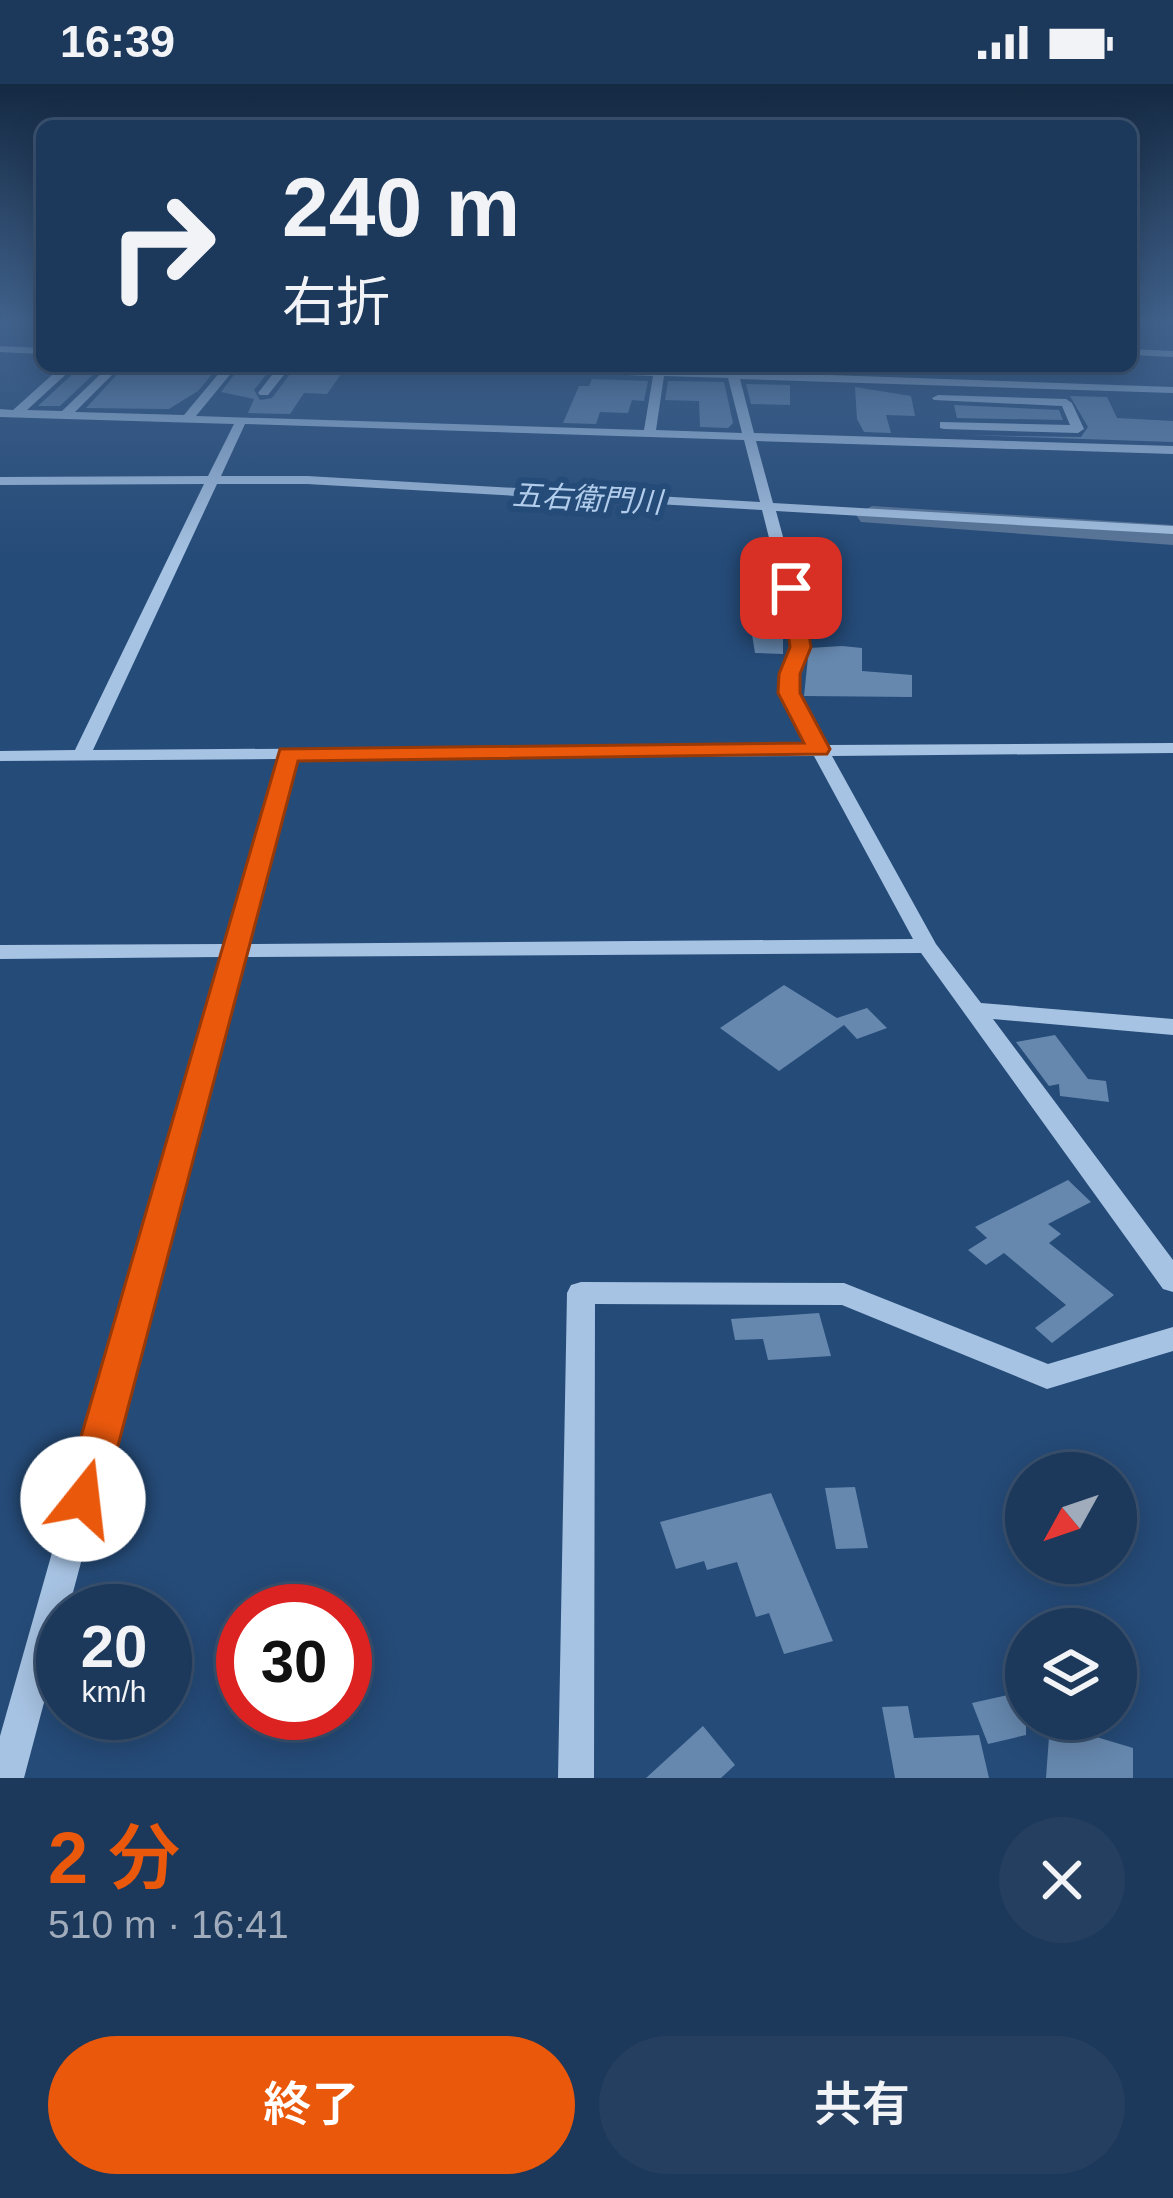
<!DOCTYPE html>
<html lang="ja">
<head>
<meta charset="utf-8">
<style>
  :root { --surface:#1c385a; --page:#253f60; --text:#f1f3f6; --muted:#a0acbb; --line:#3a5270; --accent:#ea580c }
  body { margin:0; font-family:Helvetica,"Noto Sans JP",sans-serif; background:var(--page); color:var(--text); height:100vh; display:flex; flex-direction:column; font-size:45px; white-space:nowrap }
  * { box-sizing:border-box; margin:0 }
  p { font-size:39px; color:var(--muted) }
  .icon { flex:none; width:66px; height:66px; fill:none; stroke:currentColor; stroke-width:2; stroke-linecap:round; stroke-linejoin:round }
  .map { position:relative; height:1694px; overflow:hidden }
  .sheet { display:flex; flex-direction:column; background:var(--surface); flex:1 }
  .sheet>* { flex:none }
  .top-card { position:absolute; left:36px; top:36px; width:1101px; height:252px; border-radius:18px; box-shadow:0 6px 30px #0003,0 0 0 3px var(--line); background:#1c385a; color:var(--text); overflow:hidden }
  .needle { width:78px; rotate:230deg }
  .controls { position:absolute; left:1005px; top:1368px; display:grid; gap:24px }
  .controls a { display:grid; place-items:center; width:132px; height:132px; border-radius:50%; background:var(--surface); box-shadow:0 6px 30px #0003,0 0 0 3px var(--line); font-size:60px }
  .speed { position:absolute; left:36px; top:1500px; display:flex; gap:24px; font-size:60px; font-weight:700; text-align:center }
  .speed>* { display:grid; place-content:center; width:156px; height:156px; border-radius:50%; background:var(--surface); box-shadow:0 6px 30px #0003,0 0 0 3px var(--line); line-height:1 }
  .speed small { font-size:30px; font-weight:400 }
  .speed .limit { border:18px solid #d22; background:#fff; color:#111 }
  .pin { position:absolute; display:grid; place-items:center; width:102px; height:102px; color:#fff; margin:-51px; border-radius:24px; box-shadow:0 6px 18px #0006 }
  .me { position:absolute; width:132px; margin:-66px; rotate:16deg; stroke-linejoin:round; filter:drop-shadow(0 0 9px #0008) }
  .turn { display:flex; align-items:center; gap:42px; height:252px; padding:0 48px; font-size:54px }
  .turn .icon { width:156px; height:156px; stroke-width:2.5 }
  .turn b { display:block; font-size:84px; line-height:102px }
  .round { display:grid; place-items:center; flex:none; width:126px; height:126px; border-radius:63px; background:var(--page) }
  .head { display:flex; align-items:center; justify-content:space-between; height:204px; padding:0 48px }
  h1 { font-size:72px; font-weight:600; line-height:90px; color:var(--accent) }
  .primary-button { display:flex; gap:24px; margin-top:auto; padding:24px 48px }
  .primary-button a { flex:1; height:138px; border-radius:72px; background:var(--accent); color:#fff; font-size:48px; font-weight:600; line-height:138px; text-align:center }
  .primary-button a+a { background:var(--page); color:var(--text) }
  .status { display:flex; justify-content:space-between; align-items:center; height:84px; padding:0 60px; background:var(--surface); direction:ltr }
  .status svg { height:33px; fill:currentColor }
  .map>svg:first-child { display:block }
</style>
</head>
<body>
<div class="status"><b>16:39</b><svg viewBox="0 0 49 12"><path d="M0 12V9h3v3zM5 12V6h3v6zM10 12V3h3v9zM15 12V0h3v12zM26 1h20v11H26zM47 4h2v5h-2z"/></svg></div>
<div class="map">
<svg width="1173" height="1694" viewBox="0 0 1173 1694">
  <rect width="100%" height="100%" fill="#254b78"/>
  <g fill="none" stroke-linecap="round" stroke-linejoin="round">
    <!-- river -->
    <path fill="#5a7597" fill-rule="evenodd" d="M872 422 1173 441V461L861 438 856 431Z"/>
  </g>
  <!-- building -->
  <g fill="#6688ae">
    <path d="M125 282H219L198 307 169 325 86 324Z"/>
    <path d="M241 282H273L254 306 260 316 272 314 296 282 342 289 327 310 304 309 290 330 248 329 254 315 221 308Z"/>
    <path d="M77 286H98L60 322H38Z"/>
    <path d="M592 295 648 297 644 317 632 316 628 329 600 328 596 340 563 339 579 302H589Z"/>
    <path d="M668 297 724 298 733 339 728 344 700 343 699 317 665 316Z"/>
    <path d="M746 300 790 301V321L751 320Z"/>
    <path d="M855 303 911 312 915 332 886 331 891 349 864 348 857 335Z"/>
    <path d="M1070 312 1107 313 1117 334 1173 337V358L962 351 1081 353 1088 343Z"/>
    <path d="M954 321 1059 326 1063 336 957 334Z"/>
    <path d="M749 532H783V570L755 569Z"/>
    <path d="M842 562 862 564V587L912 591V613L804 612 809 564Z"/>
    <path d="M784 901 837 934 867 924 887 944 857 955 844 941 779 987 720 944Z"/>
    <path d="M1055 951 1088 995 1106 997 1109 1018 1060 1012 1059 1000 1049 1002 1016 958Z"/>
    <path d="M1068 1096 1091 1118 1048 1140 1061 1150 1049 1159 1114 1211 1052 1259 1035 1244 1066 1221 1004 1169 986 1181 968 1166 987 1154 975 1143Z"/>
    <path d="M819 1229 831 1272 768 1276 763 1255 735 1256 731 1235Z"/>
    <path d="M855 1403 868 1464 836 1465 825 1404Z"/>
    <path d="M771 1409 833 1557 784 1570 769 1529 756 1533 737 1478 707 1486 704 1477 676 1485 660 1438Z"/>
    <path d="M1026 1607V1651L988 1660 972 1619Z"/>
    <path d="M908 1622 914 1654 979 1651 989 1694H895L882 1623Z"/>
    <path d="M1050 1639 1133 1664V1694H1046Z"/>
    <path d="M703 1642 735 1681 721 1694H646Z"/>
  </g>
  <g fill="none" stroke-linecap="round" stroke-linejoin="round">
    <!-- minor -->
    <g fill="#a7c3e3" fill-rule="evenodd">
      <path d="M0 262 42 264V270L0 268Z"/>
      <path d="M1131 265 1173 267V273L1131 271Z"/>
      <path d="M62 282H75L27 326 62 327 109 282H121L75 328 184 331 225 282H237L196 332 644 346 653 292 471 285 465 282H569L1173 303V309L740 295 754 349 1173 362V370L756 357 773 419 1173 442V450L776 427 808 545 797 609 826 661 1173 659V669L832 672 936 860 981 919 1173 935V951L993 935 1173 1176V1208L1163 1205 921 869 243 873 68 1527H63V1547L24 1694H0V1652L221 873 0 875V861L225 860 277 675 0 677V667L75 666 204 400 0 401V393L208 392 234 340 0 333V325L13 326ZM664 292 728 294 742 349 656 346ZM245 340 744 356 760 418 307 392H221ZM217 400H307L762 426 792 545 781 609 809 661 93 666ZM814 672 913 855 246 860 296 675Z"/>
      <path d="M279 282H291L268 311H260L258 309Z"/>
      <path d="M938 311 1066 315 1072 319 1084 345 1078 349 944 345 940 344V338L1070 341 1062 322 934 316 932 314Z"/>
      <path d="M581 1198 844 1199 1048 1280 1173 1243V1267L1047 1305 842 1221 595 1220 594 1694H558L567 1209 571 1201Z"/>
    </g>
  </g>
  <!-- sky -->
  <linearGradient id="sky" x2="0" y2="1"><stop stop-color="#142942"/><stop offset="0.5" stop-color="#40618b"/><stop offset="1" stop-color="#40618b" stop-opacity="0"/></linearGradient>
  <rect width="1173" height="473" fill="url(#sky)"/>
  <!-- route -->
  <path fill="#ea580c" stroke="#983908" stroke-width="3" d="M791 498 801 504 811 563 800 590V609L830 665 827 670 298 677 104 1415 98 1428 83 1433 69 1428 63 1415 280 665 804 659 778 609 779 590 790 563 782 504Z"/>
  <g text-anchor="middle" stroke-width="12" stroke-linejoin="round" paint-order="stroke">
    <!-- far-water labels -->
    <g font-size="30" font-style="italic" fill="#b2cdeb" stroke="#254b78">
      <text transform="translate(587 415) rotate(3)" y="10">五右衛門川</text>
    </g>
  </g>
</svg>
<div class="controls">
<a><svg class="needle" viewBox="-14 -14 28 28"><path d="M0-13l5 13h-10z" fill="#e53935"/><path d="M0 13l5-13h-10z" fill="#a0acbb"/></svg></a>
<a><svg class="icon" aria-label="layers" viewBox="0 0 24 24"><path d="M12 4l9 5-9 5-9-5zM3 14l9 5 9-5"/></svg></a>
</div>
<div class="speed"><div>20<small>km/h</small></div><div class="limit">30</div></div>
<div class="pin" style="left:791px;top:504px;background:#d93025"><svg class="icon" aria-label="arrive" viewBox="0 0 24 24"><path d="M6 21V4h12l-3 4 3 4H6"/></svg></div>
<svg class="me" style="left:83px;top:1415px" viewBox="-20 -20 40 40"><circle r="19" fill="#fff"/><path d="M0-13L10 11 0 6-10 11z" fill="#ea580c"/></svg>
<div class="top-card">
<div class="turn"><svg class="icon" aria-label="right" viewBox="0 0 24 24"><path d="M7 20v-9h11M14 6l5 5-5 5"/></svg><div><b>240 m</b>右折</div></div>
</div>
</div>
<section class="sheet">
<div class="head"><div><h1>2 分</h1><p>510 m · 16:41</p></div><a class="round"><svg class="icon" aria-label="close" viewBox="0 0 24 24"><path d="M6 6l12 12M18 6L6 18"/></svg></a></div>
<div class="primary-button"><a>終了</a><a>共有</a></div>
</section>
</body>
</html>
